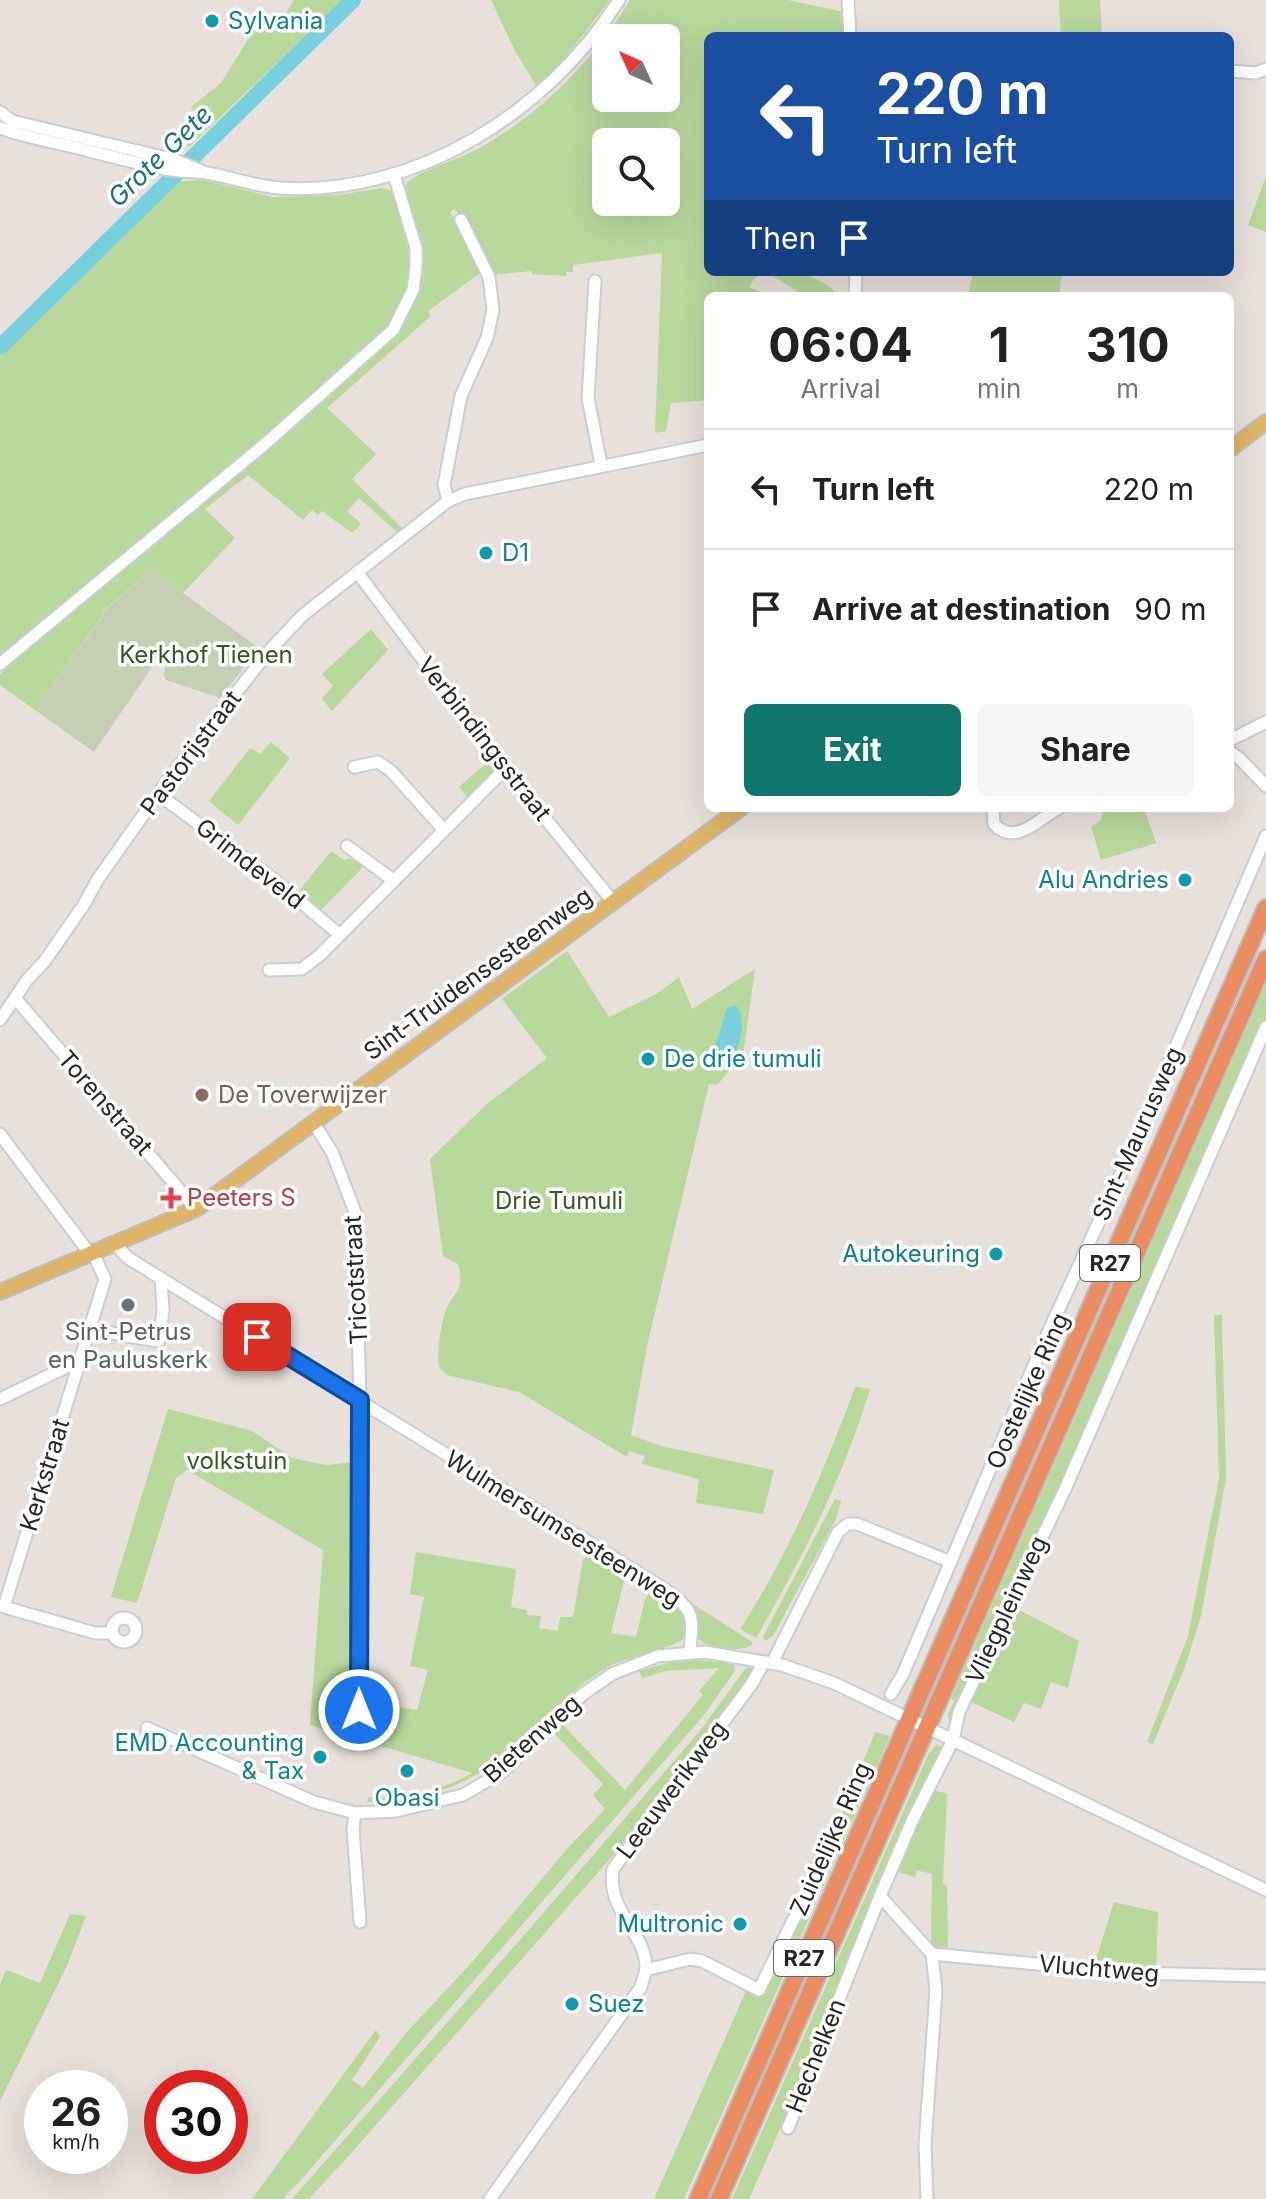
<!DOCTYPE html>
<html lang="en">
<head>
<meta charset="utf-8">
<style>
  :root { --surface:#fff; --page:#f6f6f6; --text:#222; --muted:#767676; --line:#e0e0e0; --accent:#0f766e }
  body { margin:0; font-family:Inter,sans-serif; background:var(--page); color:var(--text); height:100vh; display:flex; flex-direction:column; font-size:30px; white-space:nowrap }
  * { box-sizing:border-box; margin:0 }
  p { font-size:26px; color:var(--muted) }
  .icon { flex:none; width:44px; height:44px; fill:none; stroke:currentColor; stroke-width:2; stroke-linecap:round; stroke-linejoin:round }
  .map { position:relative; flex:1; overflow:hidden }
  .drawer { position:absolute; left:704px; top:292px; width:530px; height:520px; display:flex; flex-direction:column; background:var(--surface); border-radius:12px; box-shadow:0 8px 32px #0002 }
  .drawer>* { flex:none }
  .banner { position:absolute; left:704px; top:32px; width:530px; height:244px; border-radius:12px; box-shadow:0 8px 32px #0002; background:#1a4fa0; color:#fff; overflow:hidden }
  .needle { width:52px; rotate:315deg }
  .tools { position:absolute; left:592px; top:24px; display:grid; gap:16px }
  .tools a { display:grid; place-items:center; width:88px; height:88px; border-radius:12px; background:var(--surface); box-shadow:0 8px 32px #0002; font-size:40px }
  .speed { position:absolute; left:24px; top:2070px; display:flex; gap:16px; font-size:40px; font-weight:700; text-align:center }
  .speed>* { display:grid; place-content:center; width:104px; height:104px; border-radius:50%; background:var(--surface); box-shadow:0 8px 32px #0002; line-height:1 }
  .speed small { font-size:20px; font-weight:400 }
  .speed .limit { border:12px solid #d22; background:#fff; color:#111 }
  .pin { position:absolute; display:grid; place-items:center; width:68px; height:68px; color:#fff; margin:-34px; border-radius:16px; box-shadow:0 4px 12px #0006 }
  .me { position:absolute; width:88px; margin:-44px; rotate:0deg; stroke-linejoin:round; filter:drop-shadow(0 0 6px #0008) }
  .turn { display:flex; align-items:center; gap:28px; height:168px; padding:0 40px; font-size:36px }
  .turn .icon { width:104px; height:104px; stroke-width:2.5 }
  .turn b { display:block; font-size:56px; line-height:68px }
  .then { display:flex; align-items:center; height:76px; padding:0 40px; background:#0003; gap:16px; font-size:30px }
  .eta { display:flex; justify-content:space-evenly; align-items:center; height:136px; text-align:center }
  .eta b { font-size:48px; font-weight:700; line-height:56px }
  .action { display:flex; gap:16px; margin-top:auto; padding:16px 40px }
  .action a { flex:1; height:92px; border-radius:12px; background:var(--accent); color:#fff; font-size:32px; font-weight:700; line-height:92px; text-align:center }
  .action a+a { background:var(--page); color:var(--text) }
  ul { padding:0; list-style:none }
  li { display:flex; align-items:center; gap:24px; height:120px; padding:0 40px; border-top:2px solid var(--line) }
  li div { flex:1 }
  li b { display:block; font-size:30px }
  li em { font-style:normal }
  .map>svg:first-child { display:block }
</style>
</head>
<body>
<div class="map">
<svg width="1266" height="2199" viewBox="0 0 1266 2199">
  <rect width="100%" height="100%" fill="#e8e0da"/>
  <!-- green -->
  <g fill="#b8d89c" fill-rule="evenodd">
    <path d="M294 0H343L189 147 182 136 201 119 191 107 221 83 262 17 278 27Z"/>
    <path d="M491 0H610L556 69 537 87 515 51Z"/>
    <path d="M630 0H788L844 12 845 32 797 36H708V272H759L749 287 770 296H708V400L671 403 666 431 655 433 662 253 573 265V272H566V276L532 274V271L493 275 468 223 454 209 450 213 458 222 483 271 428 311 431 316 327 408 376 454 352 479 404 530 399 534 359 498 347 511 361 524 352 533 322 511 318 515 312 510 303 520 248 475 205 509 235 538 183 593 151 570 102 612 104 614 35 710 0 685V674L134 558 341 385 395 334 413 301 420 244 405 191 406 183C423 169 457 160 478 149 541 114 593 61 630 0ZM606 38H666V98H606ZM606 142H666V202H606Z"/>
    <path d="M1059 0H1100L1102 36H1061Z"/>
    <path d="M1266 176V232L1248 225Z"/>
    <path d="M204 180 272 197 338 195 382 188 391 191 397 199 410 256 407 286 399 307 386 330 278 425 0 656V347L168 182Z"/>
    <path d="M766 272C794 272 819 273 839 296H805Z"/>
    <path d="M973 272H1062L1059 296H968Z"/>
    <path d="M371 629 388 650 332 711 322 698 333 686 322 674Z"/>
    <path d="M271 742 290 758 238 825 209 801 250 748 260 754Z"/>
    <path d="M490 760 495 767 493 771 467 797 459 787Z"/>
    <path d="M1104 808H1144L1156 843 1101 860 1091 827 1101 820Z"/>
    <path d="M331 851 344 860 350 858 364 866 321 910 299 891Z"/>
    <path d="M567 951 609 1017 658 993 679 977 692 1009 755 969 743 1055 717 1085 709 1084 647 1346 631 1435 661 1446 774 1470 763 1514 696 1503 699 1479 642 1464 645 1456 629 1451 627 1457 519 1392 447 1375 439 1367C437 1352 440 1331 444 1316 450 1293 467 1293 458 1264L443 1256 430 1159 487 1104 547 1058 502 999Z"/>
    <path d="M1266 984V1018L952 1729 948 1715 954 1701 951 1699Z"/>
    <path d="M1214 1315H1222L1226 1479 1201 1616 1186 1664 1153 1744 1147 1742 1188 1636 1219 1479Z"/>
    <path d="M855 1387 870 1389C843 1478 802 1559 756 1638L740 1629C789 1554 824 1471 855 1387Z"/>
    <path d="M168 1409 252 1431 292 1458 326 1465 354 1462 352 1700 351 1707 343 1719 345 1729C353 1738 361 1741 371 1734L379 1736C383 1724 384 1716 375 1705L372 1706 369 1702 417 1710 428 1670 410 1666 424 1597 410 1594 416 1552 516 1569 511 1607 527 1610V1615L541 1616 539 1628 558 1631 560 1617H573L583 1560 590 1551 626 1573 611 1633 636 1637 645 1599 653 1588C676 1603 689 1606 685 1637 675 1649 626 1656 606 1668 583 1681 564 1701 545 1719 486 1775 451 1799 367 1802L368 1797C404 1800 441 1791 472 1773L310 1725 323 1550 187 1470 176 1478 137 1603 111 1597Z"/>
    <path d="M835 1499 841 1501 836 1519 773 1636 765 1641 763 1637Z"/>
    <path d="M690 1602 752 1642V1645C739 1653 710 1648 698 1639L696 1618Z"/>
    <path d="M1013 1607 1079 1641 1068 1688 1051 1682 1041 1709 1024 1703 1014 1722 969 1701Z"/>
    <path d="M697 1660 734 1663 735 1671 704 1715 300 2181 282 2199H252L376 2030 380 2037 352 2080 363 2088 406 2033 474 1960 567 1849 605 1809 593 1795 603 1784 554 1733 562 1724 625 1790 703 1695 699 1691 719 1668 666 1671 642 1678 639 1671 668 1663Z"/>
    <path d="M746 1668H754L748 1679 615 1853 353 2151 309 2199H292L533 1925 699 1732Z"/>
    <path d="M875 1732 890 1736 684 2199H654L746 1991 759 1995 812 1890Z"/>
    <path d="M936 1745 944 1747 783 2129H780L749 2199H732L928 1755Z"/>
    <path d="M933 1790 947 1794 943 1884 947 1885 948 1952 931 1946 932 1874 917 1870 915 1877 894 1871Z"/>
    <path d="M1114 1902 1158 1912 1156 1971 1094 1966Z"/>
    <path d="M70 1914 86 1916 66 1968 0 2101V1985L6 1970 40 1983Z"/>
  </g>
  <!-- cemetery -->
  <path fill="#c4cfb3" d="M151 570 259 648 220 698 166 680 164 676 166 657 161 654 94 752 35 710 104 615 102 613Z"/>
  <!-- water -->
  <path fill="#78d0de" d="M735 1005C751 1019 737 1069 713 1071L710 1062 727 1008Z"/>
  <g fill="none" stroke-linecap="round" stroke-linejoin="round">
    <!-- river -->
    <path stroke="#78d0de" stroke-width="16" d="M0 347 353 0"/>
    <!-- minor casing -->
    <g stroke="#c8cdd7" stroke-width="15">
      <g id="minor">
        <path d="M848 0 850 36"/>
        <path d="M1230 71 1256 73 1266 69"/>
        <path d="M0 112 12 121 175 160 202 171"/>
        <path d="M0 128C21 136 43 140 65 145 98 153 131 162 165 169 179 172 193 171 207 173 231 177 254 186 279 188 415 197 548 112 619 0"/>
        <path d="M595 281 588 398 601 464"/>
        <path d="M855 296 856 272"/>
        <path d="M448 501 444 485 461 396 487 338 493 310 489 277 461 220"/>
        <path d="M357 572 505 769 614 903"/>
        <path d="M0 664 265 444 393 330 413 290 416 267V248L394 175"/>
        <path d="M1230 740 1266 722"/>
        <path d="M1230 752 1239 758 1266 786"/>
        <path d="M354 767 378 762 391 771 443 829"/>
        <path d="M158 794 272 878 340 935"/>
        <path d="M993 808 994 824C1015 847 1038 819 1059 808"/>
        <path d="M347 846 393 880"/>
        <path d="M269 970 302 969 320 955 505 769"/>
        <path d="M15 998 196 1209"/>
        <path d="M0 1020 27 980 44 962 83 906 98 879 170 777 268 652 303 615 448 501 465 494 708 445"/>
        <path d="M313 1122 332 1152 355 1212 360 1400 359 1710"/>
        <path d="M0 1134 90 1254"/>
        <path d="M115 1244 128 1258 666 1590C695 1611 693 1616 690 1651"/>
        <path d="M93 1253 105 1279 4 1607 95 1633H113"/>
        <path d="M91 1327 120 1335 159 1341 163 1311 161 1278"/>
        <path d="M0 1399 81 1360"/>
        <circle cx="124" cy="1630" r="12"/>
        <path d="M772 1663 838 1532 848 1524H857L951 1562"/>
        <path d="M891 1694 903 1674 1046 1337 1130 1154 1266 836"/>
        <circle cx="360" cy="1722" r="12"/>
        <path d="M147 1728 314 1802 355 1813 396 1811 463 1795 502 1772 582 1695 612 1674 658 1656 705 1652 782 1665 834 1683 1266 1890"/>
        <path d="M355 1813 353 1829 360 1922"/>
        <path d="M880 1896 932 1954 936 1991 925 2144 927 2199"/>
        <path d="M932 1954 1131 1973 1266 1976"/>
        <path d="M646 1970 690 1959 702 1961 759 1990 807 1892 828 1839"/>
        <path d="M788 2128 880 1896 913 1819 953 1740 959 1712 1066 1487 1266 1027"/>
        <path d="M490 2199 641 1987C642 1981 645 1975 646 1969 647 1933 606 1912 613 1869L751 1685 764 1662"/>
      </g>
    </g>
    <!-- major casing -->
    <g stroke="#bebebe" stroke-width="18">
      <g id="major">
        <path d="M1230 449 1266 422"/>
        <path d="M0 1292 196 1209 741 808"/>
      </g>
    </g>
    <!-- highway casing -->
    <g stroke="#bebebe" stroke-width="20">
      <g id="highway">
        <path d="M698 2199 1266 908"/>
        <path d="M719 2199 1266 959"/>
      </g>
    </g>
    <!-- minor -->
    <use href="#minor" stroke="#fff" stroke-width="11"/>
    <!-- major -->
    <use href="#major" stroke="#deb468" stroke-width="14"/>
    <!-- highway -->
    <use href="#highway" stroke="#ea8d63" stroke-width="16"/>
  </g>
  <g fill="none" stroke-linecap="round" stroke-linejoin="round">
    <!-- route casing -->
    <g stroke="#114b97" stroke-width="20">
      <path id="route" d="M257 1337 360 1400 359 1710"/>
    </g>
    <!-- route -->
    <use href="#route" stroke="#1a73e8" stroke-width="14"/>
  </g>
  <!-- markers -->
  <g fill="#0f9aa8" stroke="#fff" stroke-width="3">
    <circle cx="212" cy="21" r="8"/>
    <circle cx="486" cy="553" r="8"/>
    <circle cx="1185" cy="880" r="8"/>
    <circle cx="648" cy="1059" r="8"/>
    <circle cx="996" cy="1254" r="8"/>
    <circle cx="320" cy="1757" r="8"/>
    <circle cx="407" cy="1771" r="8"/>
    <circle cx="740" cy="1924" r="8"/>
    <circle cx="572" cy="2004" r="8"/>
  </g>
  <circle fill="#8d6e63" stroke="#fff" stroke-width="3" cx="202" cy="1095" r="8"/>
  <path fill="#e0444e" stroke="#fff" stroke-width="3" d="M167 1186h8v8h8v8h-8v8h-8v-8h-8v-8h8z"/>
  <circle fill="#6b7280" stroke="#fff" stroke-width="3" cx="128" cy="1305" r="8"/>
  <g text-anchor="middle" stroke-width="7" stroke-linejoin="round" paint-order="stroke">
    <!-- shield labels -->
    <g fill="#fff" stroke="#686868" stroke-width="2">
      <rect x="1080" y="1245" width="60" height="36" rx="6"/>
      <rect x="774" y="1940" width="60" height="36" rx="6"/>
    </g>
    <g font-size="22" font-weight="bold" fill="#272727">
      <text x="1110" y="1271">R27</text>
      <text x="804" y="1966">R27</text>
    </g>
    <!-- culture labels -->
    <g font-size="24" fill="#0d838f" stroke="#fff" text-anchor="start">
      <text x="228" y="29">Sylvania</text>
      <text x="502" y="561">D1</text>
      <text x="1169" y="888" text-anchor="end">Alu Andries</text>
      <text x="664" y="1067">De drie tumuli</text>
      <text x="980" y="1262" text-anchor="end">Autokeuring</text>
      <text x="304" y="1751" text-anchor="end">EMD Accounting<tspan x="304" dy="28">&amp; Tax</tspan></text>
      <text x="407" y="1806" text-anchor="middle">Obasi</text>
      <text x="724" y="1932" text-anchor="end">Multronic</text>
      <text x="588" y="2012">Suez</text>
    </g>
    <!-- park labels -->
    <g font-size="24" fill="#345921" stroke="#fff">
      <text x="206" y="663">Kerkhof Tienen</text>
      <text x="559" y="1209">Drie Tumuli</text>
      <text x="237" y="1469">volkstuin</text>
    </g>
    <!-- street labels -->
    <g font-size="24" fill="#272727" stroke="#fff">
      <text transform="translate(484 739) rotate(52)" y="8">Verbindingsstraat</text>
      <text transform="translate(191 753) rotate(-53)" y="8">Pastorijstraat</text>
      <text transform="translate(250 864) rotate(38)" y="8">Grimdeveld</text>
      <text transform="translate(478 974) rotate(-36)" y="8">Sint-Truidensesteenweg</text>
      <text transform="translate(105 1103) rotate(49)" y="8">Torenstraat</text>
      <text transform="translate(1138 1134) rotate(-66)" y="8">Sint-Maurusweg</text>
      <text transform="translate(356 1280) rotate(-93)" y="8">Tricotstraat</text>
      <text transform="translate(1028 1391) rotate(-66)" y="8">Oostelijke Ring</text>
      <text transform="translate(45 1475) rotate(-73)" y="8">Kerkstraat</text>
      <text transform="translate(563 1529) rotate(32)" y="8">Wulmersumsesteenweg</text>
      <text transform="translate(1007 1610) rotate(-65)" y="8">Vliegpleinweg</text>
      <text transform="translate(532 1739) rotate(-41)" y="8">Bietenweg</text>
      <text transform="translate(672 1790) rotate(-53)" y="8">Leeuwerikweg</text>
      <text transform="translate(831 1839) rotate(-66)" y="8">Zuidelijke Ring</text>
      <text transform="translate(1099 1969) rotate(5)" y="8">Vluchtweg</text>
      <text transform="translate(816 2056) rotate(-68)" y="8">Hechelken</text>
    </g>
    <!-- education labels -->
    <g font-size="24" fill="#785e54" stroke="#fff" text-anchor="start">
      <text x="218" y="1103">De Toverwijzer</text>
    </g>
    <!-- health labels -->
    <g font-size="24" fill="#be3a42" stroke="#fff" text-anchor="start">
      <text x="187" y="1206">Peeters S</text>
    </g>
    <!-- worship labels -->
    <g font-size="24" fill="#5b616d" stroke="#fff">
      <text x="128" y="1340">Sint-Petrus<tspan x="128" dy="28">en Pauluskerk</tspan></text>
    </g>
    <!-- water labels -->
    <g font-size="26" font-style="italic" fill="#1d6e85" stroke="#fff">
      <text transform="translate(160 156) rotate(-44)" y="9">Grote Gete</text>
    </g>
  </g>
</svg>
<div class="tools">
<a><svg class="needle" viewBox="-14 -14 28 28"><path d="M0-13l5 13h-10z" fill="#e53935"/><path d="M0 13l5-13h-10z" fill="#767676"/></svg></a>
<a><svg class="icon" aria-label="search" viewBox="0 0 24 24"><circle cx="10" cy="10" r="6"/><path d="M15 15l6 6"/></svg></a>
</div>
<div class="speed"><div>26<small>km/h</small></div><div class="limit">30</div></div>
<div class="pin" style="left:257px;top:1337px;background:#d93025"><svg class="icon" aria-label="arrive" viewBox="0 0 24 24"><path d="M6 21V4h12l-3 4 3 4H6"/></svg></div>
<svg class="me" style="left:359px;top:1710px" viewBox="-20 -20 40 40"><circle r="17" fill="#1a73e8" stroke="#fff" stroke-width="3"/><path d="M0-11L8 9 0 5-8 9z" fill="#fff"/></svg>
<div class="banner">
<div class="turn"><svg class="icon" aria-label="left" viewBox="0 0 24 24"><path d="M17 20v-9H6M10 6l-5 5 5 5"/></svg><div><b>220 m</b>Turn left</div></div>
<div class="then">Then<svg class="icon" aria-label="arrive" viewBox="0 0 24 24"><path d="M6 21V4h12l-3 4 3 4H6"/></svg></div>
</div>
<section class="drawer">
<div class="eta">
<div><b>06:04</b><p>Arrival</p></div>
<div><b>1</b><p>min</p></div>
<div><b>310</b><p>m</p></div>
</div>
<ul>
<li><svg class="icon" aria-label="left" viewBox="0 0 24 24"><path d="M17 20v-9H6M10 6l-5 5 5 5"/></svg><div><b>Turn left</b></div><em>220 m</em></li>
<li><svg class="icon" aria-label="arrive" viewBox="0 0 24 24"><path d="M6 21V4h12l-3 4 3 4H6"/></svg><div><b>Arrive at destination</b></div><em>90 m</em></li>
</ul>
<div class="action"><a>Exit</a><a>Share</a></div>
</section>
</div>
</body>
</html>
